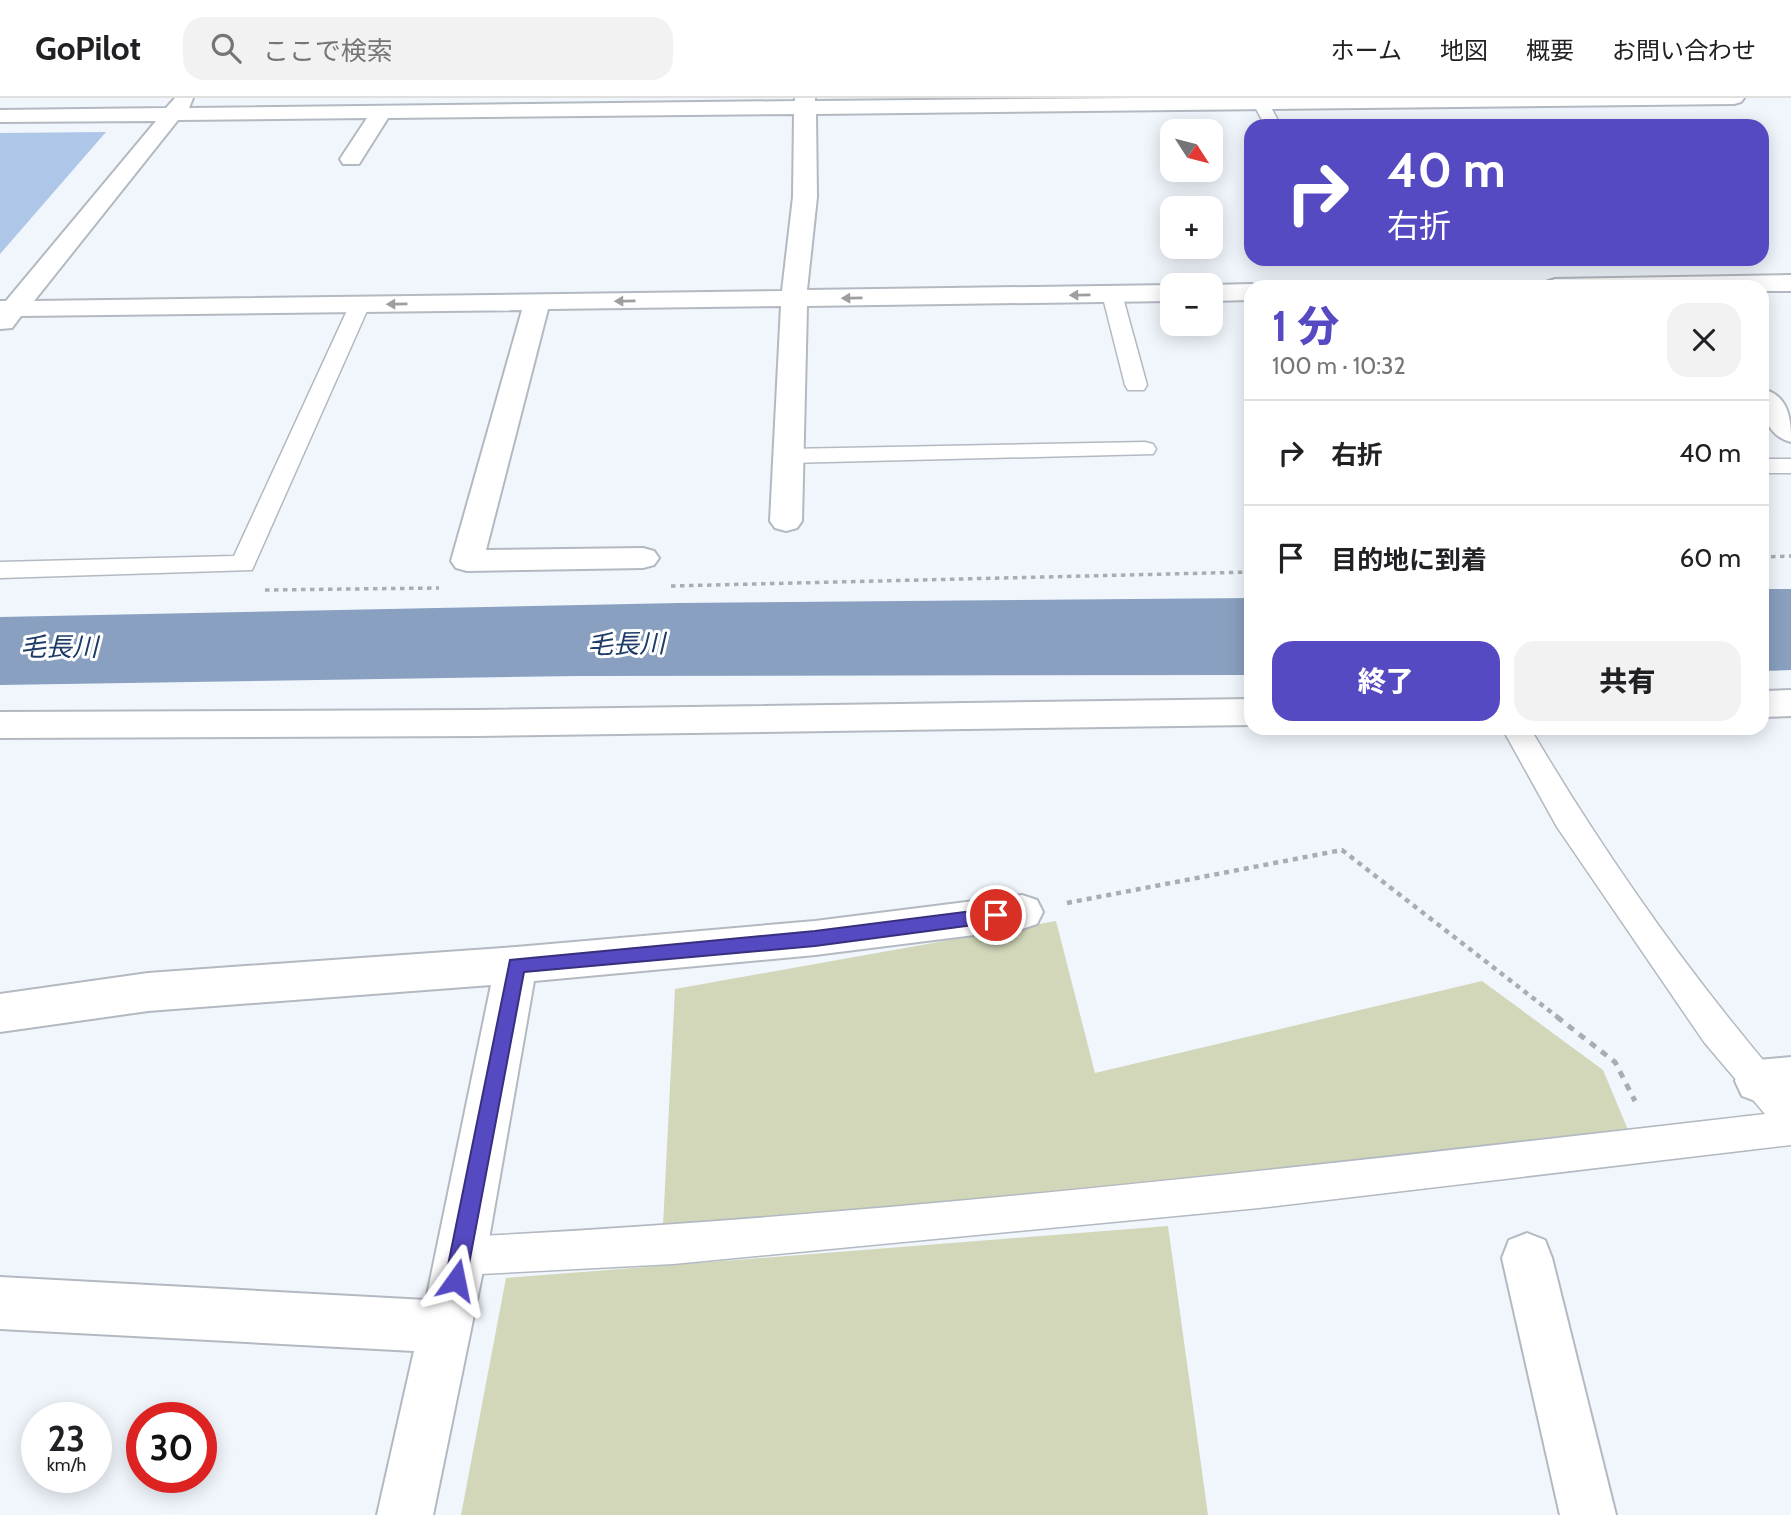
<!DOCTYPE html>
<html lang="ja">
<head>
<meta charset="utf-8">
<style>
  :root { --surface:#fff; --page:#f2f2f2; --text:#202124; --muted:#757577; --line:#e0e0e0; --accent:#564ac2 }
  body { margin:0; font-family:Cabin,"Noto Sans JP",sans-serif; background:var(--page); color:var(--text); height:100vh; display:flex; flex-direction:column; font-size:26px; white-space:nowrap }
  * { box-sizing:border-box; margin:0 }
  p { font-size:23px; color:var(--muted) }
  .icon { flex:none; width:38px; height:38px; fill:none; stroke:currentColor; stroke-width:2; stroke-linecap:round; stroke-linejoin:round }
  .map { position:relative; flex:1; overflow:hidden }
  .sheet { position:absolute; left:1244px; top:182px; width:525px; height:455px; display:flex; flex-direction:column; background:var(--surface); border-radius:21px; box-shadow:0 4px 18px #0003 }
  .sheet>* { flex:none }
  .hud { position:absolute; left:1244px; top:21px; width:525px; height:147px; border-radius:21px; box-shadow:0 4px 18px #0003; background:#564ac2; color:#fff; overflow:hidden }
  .needle { width:46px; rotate:126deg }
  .fabs { position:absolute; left:1160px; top:21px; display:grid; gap:14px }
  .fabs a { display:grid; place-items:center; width:63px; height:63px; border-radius:14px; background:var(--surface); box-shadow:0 4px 18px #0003; font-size:35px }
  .speed { position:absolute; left:21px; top:1304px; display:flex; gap:14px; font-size:35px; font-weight:700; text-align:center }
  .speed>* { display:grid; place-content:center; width:91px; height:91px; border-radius:50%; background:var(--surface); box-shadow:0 4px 18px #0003; line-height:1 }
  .speed small { font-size:18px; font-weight:400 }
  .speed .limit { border:10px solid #d22; background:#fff; color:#111 }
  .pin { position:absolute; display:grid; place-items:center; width:60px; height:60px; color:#fff; margin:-30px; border:4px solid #fff; border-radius:50%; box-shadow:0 2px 7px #0007 }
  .me { position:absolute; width:77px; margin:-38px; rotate:12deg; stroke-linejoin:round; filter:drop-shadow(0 0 5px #0008) }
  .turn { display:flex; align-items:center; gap:24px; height:147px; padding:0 28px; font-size:32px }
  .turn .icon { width:91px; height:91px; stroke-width:2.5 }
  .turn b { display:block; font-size:49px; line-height:60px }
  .round { display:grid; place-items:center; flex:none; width:74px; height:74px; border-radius:21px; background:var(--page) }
  .headline { display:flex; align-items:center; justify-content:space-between; height:119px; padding:0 28px }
  h1 { font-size:42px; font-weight:800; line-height:52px; color:var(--accent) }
  .cta { display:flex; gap:14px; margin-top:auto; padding:14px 28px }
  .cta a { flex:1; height:80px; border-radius:21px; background:var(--accent); color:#fff; font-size:28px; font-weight:800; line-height:80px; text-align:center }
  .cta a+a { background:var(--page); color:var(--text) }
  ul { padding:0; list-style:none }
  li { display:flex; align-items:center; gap:21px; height:105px; padding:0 28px; border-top:2px solid var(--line) }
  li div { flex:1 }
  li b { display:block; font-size:26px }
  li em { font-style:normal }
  header { display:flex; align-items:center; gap:42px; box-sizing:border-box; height:98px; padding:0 35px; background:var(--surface); border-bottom:2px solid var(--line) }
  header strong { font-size:33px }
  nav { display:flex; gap:38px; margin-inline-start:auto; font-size:24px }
  .search { width:490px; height:63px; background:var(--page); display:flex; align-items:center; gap:18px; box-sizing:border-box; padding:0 24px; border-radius:21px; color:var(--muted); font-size:26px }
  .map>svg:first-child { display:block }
</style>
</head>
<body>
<header>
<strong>GoPilot</strong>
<div class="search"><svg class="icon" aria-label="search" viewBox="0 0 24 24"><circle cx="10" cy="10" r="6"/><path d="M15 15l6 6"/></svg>ここで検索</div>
<nav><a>ホーム</a><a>地図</a><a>概要</a><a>お問い合わせ</a></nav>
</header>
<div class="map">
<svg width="1791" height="1417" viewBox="0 0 1791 1417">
  <rect width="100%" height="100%" fill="#f1f6fd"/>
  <!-- green -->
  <g fill="#d1d7b8">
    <path d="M1056 823 1095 975 1482 883 1603 972 1631 1039 1164 1088 663 1128 675 891Z"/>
    <path d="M1168 1128 1208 1417H461L506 1180Z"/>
  </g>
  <!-- water -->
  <g fill="#8aa0c0">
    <path d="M1762 491H1791V572L1762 573Z"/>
    <path d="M1251 500V577L578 578 0 587V519L679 505Z"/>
  </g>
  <!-- building -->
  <path fill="#aec6e7" d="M106 34 0 156V35Z"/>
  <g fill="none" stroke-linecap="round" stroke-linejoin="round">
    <!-- lane casing -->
    <g stroke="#b3b9c1" stroke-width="3">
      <g id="lane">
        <path d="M1261 0 1267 2 1281 28H1265L1253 5Z"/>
        <path d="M1112 190 1119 192 1122 196 1147 287 1144 292H1128L1125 287 1102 196 1105 192Z"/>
        <path d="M360 200 367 202 370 206 252 472 0 480V464L234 458 350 206 353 202Z"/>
        <path d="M1145 344 1153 346 1156 351 1153 356 788 365 780 363 777 358 780 353 788 351Z"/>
        <rect x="1762" y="361" width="29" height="14"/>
        <path d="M1502 630H1530C1606 759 1693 882 1791 995V1047L1259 1110 673 1166 461 1177 447 1172 442 1158 447 1144 461 1139C897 1117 1331 1066 1765 1016L1704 944 1557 729Z"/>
      </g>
    </g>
    <!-- street casing -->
    <g stroke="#b3b9c1" stroke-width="4">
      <g id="street">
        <path d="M175 0H193L189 10 795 3V0H815V3L1134 0H1744L1741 4 1734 6 816 16 817 99 807 192 1172 187V203L807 208 802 423 797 430 786 433 775 430 770 423 781 208 548 211 486 452 643 450 654 453 659 460 654 467 643 470 467 473 456 470 451 463 522 212 21 218 12 230 0 231V203H6L156 23 0 24V12L166 10ZM794 16 793 99 782 193 34 203 178 22 367 20 340 61 343 66H359L388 20Z"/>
        <path d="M1791 177V193H1762V189H1542L1546 184 1555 181Z"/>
        <path d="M1251 186 1260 189H1251V202L1211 203V187Z"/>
        <path d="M1762 291C1789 297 1791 321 1791 344 1765 337 1762 314 1762 291Z"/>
        <path d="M1791 592V618L1762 619V593Z"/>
        <path d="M1251 601V627L478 638 0 640V614L478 612Z"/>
        <path d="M1022 797 1037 802 1043 814 1037 826 1022 831 815 857 534 883 486 1158 433 1417H377L414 1253 0 1231V1179L426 1202 491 887 148 913 0 934V896L148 875 516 849 815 823Z"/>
        <path d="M1791 959V999L1758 1004 1742 998 1735 983 1742 968 1758 962Z"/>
        <path d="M1527 1135 1545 1142 1552 1160 1616 1417H1560L1502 1160 1509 1142Z"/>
      </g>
    </g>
    <!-- path-far2 -->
    <g stroke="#a9adb3" stroke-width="3.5" stroke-dasharray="4.5 4.5" stroke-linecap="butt">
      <path d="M1762 459 1791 458"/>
      <path d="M671 488 1251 474"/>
      <path d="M265 492 439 490"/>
    </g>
    <!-- path-far1 -->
    <path stroke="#a9adb3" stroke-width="4.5" stroke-dasharray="5 5" stroke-linecap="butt" d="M1067 805 1342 752 1560 921"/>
    <!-- path -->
    <path stroke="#a9adb3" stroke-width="5" stroke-dasharray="7 7" stroke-linecap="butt" d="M1557 919 1615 964 1635 1003"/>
    <!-- lane -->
    <use href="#lane" fill="#fff" fill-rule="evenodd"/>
    <!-- street -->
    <use href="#street" fill="#fff" fill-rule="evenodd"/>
  </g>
  <!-- one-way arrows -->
  <defs><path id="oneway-solid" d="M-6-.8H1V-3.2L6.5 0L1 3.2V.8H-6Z" transform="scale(1.75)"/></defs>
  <g fill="#9d9ea0">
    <use href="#oneway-solid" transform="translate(1080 197) rotate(179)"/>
    <use href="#oneway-solid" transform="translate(852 200) rotate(179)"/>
    <use href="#oneway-solid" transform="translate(625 203) rotate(179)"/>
    <use href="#oneway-solid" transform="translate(397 206) rotate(179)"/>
  </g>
  <!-- route -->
  <path fill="#564ac2" stroke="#38307e" stroke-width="2" d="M996 810 1002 812 1004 817 1002 822 996 824 815 848 524 874 466 1182 463 1189 456 1192 448 1189 445 1182 510 862 815 833Z"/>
  <g text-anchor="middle" stroke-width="6" stroke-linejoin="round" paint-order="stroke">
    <!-- water labels -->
    <g font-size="26" font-style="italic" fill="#1c3b66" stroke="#fff">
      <text transform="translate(626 546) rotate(-1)" y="9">毛長川</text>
      <text x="59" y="558">毛長川</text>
    </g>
  </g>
</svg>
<div class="fabs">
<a><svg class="needle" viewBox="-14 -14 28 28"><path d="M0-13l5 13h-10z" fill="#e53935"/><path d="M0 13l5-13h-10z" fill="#757577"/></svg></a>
<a>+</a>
<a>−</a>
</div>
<div class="speed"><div>23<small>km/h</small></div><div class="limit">30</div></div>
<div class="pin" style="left:996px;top:817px;background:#d93025"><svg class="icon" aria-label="arrive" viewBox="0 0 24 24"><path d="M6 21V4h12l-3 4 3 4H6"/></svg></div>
<svg class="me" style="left:456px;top:1182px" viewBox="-20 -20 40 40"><path d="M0-17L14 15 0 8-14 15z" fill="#564ac2" stroke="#fff" stroke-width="4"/></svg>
<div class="hud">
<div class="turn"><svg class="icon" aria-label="right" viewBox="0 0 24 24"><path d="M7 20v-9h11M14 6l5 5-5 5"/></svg><div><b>40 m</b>右折</div></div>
</div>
<section class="sheet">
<div class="headline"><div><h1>1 分</h1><p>100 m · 10:32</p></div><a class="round"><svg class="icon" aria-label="close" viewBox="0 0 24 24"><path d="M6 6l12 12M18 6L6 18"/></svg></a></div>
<ul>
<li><svg class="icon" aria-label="right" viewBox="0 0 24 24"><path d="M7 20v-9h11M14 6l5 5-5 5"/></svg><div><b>右折</b></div><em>40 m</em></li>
<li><svg class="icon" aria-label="arrive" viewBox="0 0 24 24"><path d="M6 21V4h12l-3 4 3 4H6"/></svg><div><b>目的地に到着</b></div><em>60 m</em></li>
</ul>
<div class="cta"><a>終了</a><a>共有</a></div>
</section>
</div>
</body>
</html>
